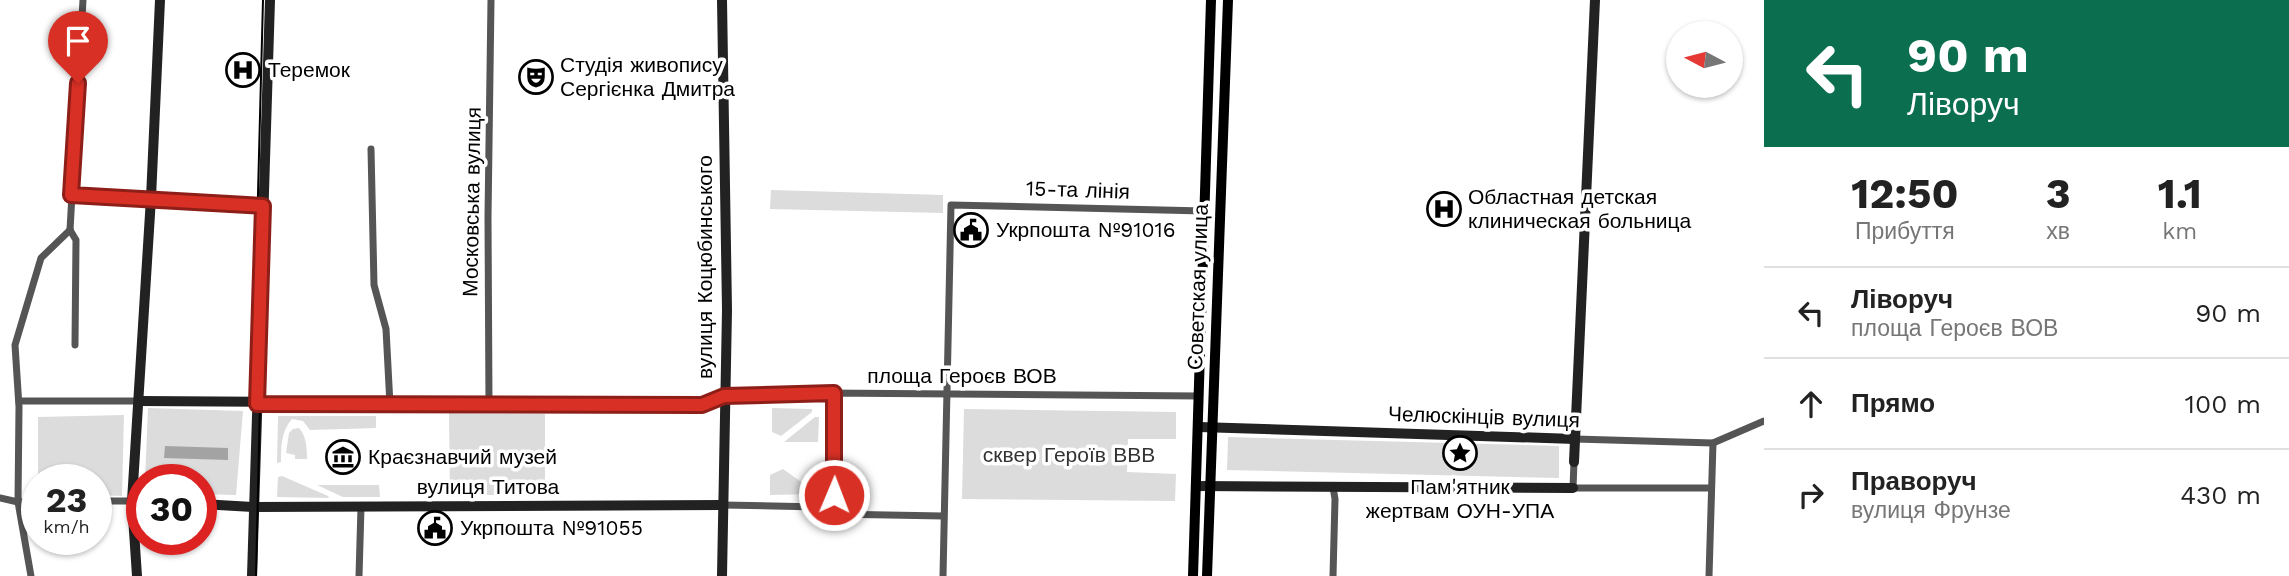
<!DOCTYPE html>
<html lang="uk">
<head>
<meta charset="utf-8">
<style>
  :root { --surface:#fff; --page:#f6f6f6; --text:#222; --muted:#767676; --line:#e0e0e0 }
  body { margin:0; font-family:"Work Sans",sans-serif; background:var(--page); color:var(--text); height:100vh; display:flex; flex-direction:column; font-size:26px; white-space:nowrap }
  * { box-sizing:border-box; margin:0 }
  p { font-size:23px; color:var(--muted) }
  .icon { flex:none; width:38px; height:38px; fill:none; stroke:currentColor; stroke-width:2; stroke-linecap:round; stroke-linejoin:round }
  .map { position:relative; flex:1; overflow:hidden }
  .sheet { display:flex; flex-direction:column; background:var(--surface); width:525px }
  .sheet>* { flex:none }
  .hud { background:#0b6e4f; color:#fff; overflow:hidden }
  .needle { width:46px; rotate:277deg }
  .controls { position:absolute; left:1666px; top:21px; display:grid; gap:14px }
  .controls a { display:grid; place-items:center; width:77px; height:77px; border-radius:50%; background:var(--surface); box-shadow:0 2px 5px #0004; font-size:35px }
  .speed { position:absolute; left:21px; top:464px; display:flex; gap:14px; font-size:35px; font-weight:700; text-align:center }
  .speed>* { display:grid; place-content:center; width:91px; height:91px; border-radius:50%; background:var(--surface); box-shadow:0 2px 5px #0004; line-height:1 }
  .speed small { font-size:18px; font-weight:400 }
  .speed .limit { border:10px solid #d22; background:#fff; color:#111 }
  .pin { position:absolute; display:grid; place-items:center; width:60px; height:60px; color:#fff; margin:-72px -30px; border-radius:50% 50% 50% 0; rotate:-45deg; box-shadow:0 0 7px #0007 }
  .pin .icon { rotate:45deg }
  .me { position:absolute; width:77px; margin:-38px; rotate:1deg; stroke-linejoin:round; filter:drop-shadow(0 0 5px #0008) }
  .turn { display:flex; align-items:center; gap:24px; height:147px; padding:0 28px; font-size:32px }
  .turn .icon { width:91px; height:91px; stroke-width:2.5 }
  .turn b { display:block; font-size:49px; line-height:60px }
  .eta { display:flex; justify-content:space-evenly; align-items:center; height:119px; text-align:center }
  .eta b { font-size:42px; font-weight:700; line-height:49px }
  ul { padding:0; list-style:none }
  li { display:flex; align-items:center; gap:21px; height:91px; padding:0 28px; border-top:2px solid var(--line) }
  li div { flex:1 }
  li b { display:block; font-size:26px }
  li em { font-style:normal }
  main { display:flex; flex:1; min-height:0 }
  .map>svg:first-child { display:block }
</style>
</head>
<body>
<main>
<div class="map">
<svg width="1764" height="576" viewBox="0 0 1764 576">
  <rect width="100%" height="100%" fill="#fff"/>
  <!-- green -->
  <g fill="#dcdcdc">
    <path d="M771 190 943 195V213L770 209Z"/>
    <path d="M148 408 243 411 236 495 201 494V480H145Z"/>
    <path d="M772 408 812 409V412L781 436 772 432Z"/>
    <path d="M964 409 1176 412V439H1128L1127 472 1176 474 1175 501 962 499Z"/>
    <path d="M449 413 545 414V495H450Z"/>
    <path d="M124 415 122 496 96 495V480L38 479V417Z"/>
    <path d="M278 416H376V428L310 430 303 421 292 419C281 431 281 447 281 462L277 463Z"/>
    <path d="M815 417H819L818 442H784Z"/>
    <path d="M299 428C306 435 307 448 307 459H295V455L286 453 289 433 293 429Z"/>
    <path d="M1228 437 1559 446V478L1227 470Z"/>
    <path d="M783 469 814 491V494L770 495V475Z"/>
    <path d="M282 476 328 496 329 498 277 497 278 477Z"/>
    <path d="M317 485H379L380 497H343Z"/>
  </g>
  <!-- water -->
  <path fill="#a3a3a3" d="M165 446 228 448V460L164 458Z"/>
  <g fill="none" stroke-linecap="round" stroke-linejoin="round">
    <!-- street -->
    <g stroke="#555" stroke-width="7">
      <path d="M371 149 374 285 386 329 390 405"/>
      <path d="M71 195 263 206"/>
      <path d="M70 230 83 0"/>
      <path d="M70 230 76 240 75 345"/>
      <path d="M724 396 826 393 1199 396"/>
      <path d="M19 401H140"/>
      <path d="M489 405 488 217 491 0"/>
      <path d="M1575 439 1713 443 1764 421"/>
      <path d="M1574 462 1573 488H1711"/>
      <path d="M0 498 18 502H37"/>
      <path d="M96 501H132"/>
      <path d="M723 505 819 507 833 514 943 516"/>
      <path d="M833 514 834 393"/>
      <path d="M31 576 18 502 19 407 15 345 41 258 70 230"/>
      <path d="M359 576 361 507"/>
      <path d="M943 576 951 205 1204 211"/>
      <path d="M1333 576 1335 499 1333 487"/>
      <path d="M1709 576 1713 443"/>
    </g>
    <!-- secondary -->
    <g stroke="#222" stroke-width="10">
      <path d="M722 0 727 310 722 576"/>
      <path d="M140 401 697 405 724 396"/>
      <path d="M1199 427 1575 439"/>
      <path d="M1574 462 1595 0"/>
      <path d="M1196 486 1573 488"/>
      <path d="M201 504 253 507 723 505"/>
      <path d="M137 576 132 501 151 198 160 0"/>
      <path d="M252 576 270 0"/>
    </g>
    <!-- primary -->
    <g stroke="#000" stroke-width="10">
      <path d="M1193 576 1211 0"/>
      <path d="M1207 576 1228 0"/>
    </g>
    <!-- tram -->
    <path stroke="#000" stroke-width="2" d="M256 576 260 404 255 366V310L263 0"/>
  </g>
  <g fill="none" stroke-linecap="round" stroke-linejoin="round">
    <!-- route casing -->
    <g stroke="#8d1f18" stroke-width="18">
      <path id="route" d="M78 83 71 195 263 206 257 404 702 405 724 396 834 393V495"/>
    </g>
    <!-- route -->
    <use href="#route" stroke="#d93025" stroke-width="12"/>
  </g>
  <!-- icons -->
  <defs>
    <g id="hospital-ring" transform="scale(1.75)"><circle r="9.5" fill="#fff" stroke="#000" stroke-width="1.5"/><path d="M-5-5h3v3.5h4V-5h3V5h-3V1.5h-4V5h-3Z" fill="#000"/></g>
    <g id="theatre-ring" transform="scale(1.75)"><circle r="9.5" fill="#fff" stroke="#000" stroke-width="1.5"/><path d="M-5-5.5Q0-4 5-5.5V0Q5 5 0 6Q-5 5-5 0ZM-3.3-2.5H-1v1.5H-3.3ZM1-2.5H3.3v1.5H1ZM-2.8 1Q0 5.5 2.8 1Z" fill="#000"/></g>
    <g id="civic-ring" transform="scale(1.75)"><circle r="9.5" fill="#fff" stroke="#000" stroke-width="1.5"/><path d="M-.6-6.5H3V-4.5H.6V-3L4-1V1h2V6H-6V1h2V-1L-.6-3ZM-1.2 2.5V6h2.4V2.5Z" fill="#000"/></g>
    <g id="sight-ring" transform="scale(1.75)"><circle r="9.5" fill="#fff" stroke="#000" stroke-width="1.5"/><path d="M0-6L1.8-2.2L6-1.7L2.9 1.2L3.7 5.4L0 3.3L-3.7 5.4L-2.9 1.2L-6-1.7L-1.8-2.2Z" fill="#000"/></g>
    <g id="museum-ring" transform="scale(1.75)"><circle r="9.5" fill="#fff" stroke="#000" stroke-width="1.5"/><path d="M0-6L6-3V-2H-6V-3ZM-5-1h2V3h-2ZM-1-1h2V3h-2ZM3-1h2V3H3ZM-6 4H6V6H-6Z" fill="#000"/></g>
  </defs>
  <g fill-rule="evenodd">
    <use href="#hospital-ring" x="243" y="70"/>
    <use href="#theatre-ring" x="536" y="77"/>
    <use href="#hospital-ring" x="1444" y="209"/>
    <use href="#civic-ring" x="971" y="230"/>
    <use href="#sight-ring" x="1460" y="453"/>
    <use href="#museum-ring" x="343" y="457"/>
    <use href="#civic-ring" x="435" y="528"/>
  </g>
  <g text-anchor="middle" stroke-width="7" stroke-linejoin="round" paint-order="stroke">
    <!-- poi labels -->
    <g font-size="21" fill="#000" stroke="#fff" text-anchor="start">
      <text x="560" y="72">Студія живопису<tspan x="560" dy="24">Сергієнка Дмитра</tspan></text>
      <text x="268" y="77">Теремок</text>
      <text x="1468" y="204">Областная детская<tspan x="1468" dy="24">клиническая больница</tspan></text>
      <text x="996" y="237">Укрпошта №91016</text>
      <text x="368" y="464">Краєзнавчий музей</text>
      <text x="1460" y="494" text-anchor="middle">Пам'ятник<tspan x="1460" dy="24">жертвам ОУН-УПА</tspan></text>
      <text x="460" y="535">Укрпошта №91055</text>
    </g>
    <!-- street labels -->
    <g font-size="21" fill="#000" stroke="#fff">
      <text transform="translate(1078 190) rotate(2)" y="7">15-та лінія</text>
      <text transform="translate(472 202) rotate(-89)" y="7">Московська вулиця</text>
      <text transform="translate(705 267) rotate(-90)" y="7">вулиця Коцюбинського</text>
      <text transform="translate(1198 287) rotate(-88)" y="7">Советская улица</text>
      <text x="962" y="383">площа Героєв ВОВ</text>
      <text transform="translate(1484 417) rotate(2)" y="7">Челюскінців вулиця</text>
      <text x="488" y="494">вулиця Титова</text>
    </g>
    <!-- park labels -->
    <g font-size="21" fill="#333" stroke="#fff">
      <text x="1069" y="462">сквер Героїв ВВВ</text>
    </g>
  </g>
</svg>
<div class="controls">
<a><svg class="needle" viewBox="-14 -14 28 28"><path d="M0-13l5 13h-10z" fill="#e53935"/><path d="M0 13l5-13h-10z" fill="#767676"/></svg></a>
</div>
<div class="speed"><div>23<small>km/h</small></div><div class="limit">30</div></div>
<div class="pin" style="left:78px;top:83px;background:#d93025"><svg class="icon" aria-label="arrive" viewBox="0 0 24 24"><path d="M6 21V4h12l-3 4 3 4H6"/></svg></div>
<svg class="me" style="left:834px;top:495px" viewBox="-20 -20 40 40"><circle r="17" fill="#d93025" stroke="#fff" stroke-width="3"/><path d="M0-11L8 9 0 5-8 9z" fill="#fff"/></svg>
</div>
<section class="sheet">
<div class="hud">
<div class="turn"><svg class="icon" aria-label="left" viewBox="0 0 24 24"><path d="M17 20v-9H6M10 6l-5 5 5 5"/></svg><div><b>90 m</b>Ліворуч</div></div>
</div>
<div class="eta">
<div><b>12:50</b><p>Прибуття</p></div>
<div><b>3</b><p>хв</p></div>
<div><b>1.1</b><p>km</p></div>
</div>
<ul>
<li><svg class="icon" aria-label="left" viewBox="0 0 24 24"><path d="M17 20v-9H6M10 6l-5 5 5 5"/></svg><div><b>Ліворуч</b><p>площа Героєв ВОВ</p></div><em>90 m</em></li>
<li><svg class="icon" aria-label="ahead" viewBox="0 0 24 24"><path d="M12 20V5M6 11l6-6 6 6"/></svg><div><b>Прямо</b></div><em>100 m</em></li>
<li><svg class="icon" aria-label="right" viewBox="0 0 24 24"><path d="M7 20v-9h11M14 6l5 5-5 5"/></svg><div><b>Праворуч</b><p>вулиця Фрунзе</p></div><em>430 m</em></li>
</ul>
</section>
</main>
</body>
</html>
